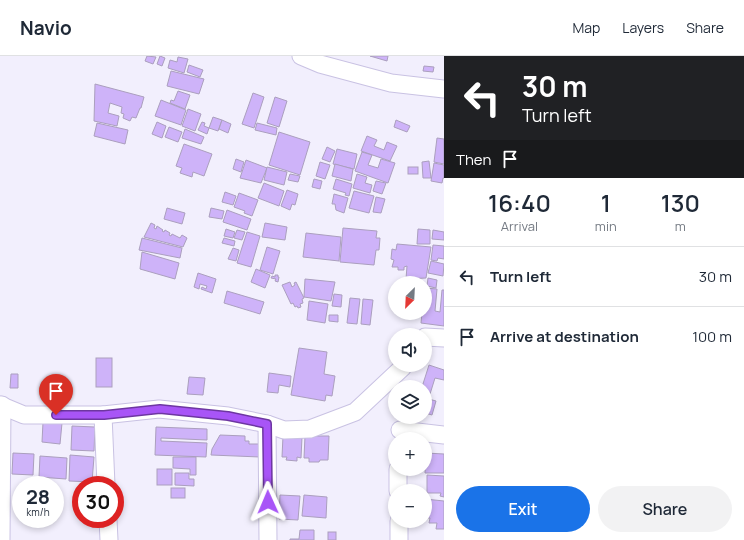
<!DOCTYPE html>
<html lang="en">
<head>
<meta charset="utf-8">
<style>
  :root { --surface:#fff; --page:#f2f2f3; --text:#1f2937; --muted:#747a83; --line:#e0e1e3; --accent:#1a73e8 }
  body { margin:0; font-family:Manrope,sans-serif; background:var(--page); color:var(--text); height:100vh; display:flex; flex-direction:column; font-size:15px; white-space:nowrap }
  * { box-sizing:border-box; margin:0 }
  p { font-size:13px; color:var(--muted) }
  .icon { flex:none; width:22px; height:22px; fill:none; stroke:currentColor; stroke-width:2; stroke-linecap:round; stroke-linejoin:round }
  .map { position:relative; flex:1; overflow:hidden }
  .details { display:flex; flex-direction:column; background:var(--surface); width:300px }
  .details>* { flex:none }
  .top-card { background:#202124; color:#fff; overflow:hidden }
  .needle { width:26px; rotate:204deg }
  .fabs { position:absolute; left:388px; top:220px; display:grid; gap:8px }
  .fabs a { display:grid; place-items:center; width:44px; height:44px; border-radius:50%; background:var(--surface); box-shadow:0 2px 6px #0003; font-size:20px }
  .speed { position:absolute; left:12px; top:420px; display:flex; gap:8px; font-size:20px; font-weight:700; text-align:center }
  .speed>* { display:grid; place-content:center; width:52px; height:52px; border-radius:50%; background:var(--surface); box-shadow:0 2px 6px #0003; line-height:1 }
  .speed small { font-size:10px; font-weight:400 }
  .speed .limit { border:6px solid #d22; background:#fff; color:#111 }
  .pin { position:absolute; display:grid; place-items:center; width:34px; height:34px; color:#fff; margin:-41px -17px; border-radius:50% 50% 50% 0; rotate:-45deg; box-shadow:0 0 4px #0007 }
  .pin .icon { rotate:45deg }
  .me { position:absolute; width:44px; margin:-22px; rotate:359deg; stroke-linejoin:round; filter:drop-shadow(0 0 3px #0008) }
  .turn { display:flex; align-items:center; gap:14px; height:84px; padding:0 12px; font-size:18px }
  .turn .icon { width:52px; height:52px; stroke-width:2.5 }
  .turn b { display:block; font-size:28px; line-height:34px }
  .then { display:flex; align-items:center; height:38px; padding:0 12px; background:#0003; gap:8px; font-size:15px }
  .eta { display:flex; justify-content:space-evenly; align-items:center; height:68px; text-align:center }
  .eta b { font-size:24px; font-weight:600; line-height:28px }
  .action { display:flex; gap:8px; margin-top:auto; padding:8px 12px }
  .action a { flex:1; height:46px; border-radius:24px; background:var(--accent); color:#fff; font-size:16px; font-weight:600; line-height:46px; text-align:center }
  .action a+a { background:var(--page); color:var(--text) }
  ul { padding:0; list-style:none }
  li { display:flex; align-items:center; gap:12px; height:60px; padding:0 12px; border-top:1px solid var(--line) }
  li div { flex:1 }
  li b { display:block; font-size:15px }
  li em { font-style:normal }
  header { display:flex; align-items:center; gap:24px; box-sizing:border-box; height:56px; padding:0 20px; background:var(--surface); border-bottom:1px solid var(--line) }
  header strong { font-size:19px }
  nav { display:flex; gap:22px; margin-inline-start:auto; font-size:14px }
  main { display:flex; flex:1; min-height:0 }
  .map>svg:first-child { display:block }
</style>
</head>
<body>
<header>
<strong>Navio</strong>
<nav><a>Map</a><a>Layers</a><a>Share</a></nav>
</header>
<main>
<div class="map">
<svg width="444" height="484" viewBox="0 0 444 484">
  <rect width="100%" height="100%" fill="#f2effd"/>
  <!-- building -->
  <g fill="#ceb3f9" stroke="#ab9fbe">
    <path d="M147 0 156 1 153 8 145 5Z"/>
    <path d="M160 0 165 2 162 10 157 8Z"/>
    <path d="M370 0H388L387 5Z"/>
    <path d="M178 1 188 3 184 17 168 12 170 4 177 6Z"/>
    <path d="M189 9 203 14 200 21 187 16Z"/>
    <path d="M424 10 434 11 433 16 423 15Z"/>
    <path d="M171 15 204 23 199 38 167 30Z"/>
    <path d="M95 28 144 41 141 52H140L136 62 132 61 130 65 123 62 124 58 121 57 122 51 110 47 108 57 119 60 117 70 94 65Z"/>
    <path d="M178 35 190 39 185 53 170 47 171 44 174 45Z"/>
    <path d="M253 37 264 41 254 72 242 68Z"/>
    <path d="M275 41 287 45 279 71 267 67Z"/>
    <path d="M161 44 186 54 181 69 155 60Z"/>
    <path d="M188 53 201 58 195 75 182 70Z"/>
    <path d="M213 61 222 64 218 75 209 72Z"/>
    <path d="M222 64 231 68 228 77 219 73Z"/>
    <path d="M396 64 410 70 407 76 394 71Z"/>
    <path d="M157 66 166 70 162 82 152 78Z"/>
    <path d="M202 66 205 67 204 70 209 72 207 78 198 74Z"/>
    <path d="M97 67 128 74 125 88 94 80Z"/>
    <path d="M257 67 277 72 276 79 255 74Z"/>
    <path d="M169 71 182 76 178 86 165 81Z"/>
    <path d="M185 73 204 81 201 88 182 82Z"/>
    <path d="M279 76 310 86 300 119 269 109Z"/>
    <path d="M367 80 377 84 374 90 384 94 387 86 397 90 390 105 361 95Z"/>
    <path d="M437 82 444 83V108L434 106Z"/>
    <path d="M184 88 212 98 204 120 193 116 192 121 180 117 182 112 176 110Z"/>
    <path d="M327 91 335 95 330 106 322 103Z"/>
    <path d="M337 93 357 98 354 113 333 108Z"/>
    <path d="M362 96 372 99 368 109 378 112 381 103 395 107 388 127 355 115Z"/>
    <path d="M236 103 244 106 241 116 233 113Z"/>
    <path d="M246 104 267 112 261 127 240 122Z"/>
    <path d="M429 105 431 122H423L422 106Z"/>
    <path d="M320 106 330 109 325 123 316 120Z"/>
    <path d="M434 107 444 109V122H443L442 127 431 125Z"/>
    <path d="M335 108 353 113 351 125 332 120Z"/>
    <path d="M267 111 287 116 284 129 264 124Z"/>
    <rect x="408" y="111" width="10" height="7"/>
    <path d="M290 118 300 120 298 126 288 124Z"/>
    <path d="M357 118 367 121 365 127 372 129 370 137 353 132Z"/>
    <path d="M314 123 322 125 320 133 312 131Z"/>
    <path d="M336 123 352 128 349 140 345 139 346 137 333 133Z"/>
    <path d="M376 125 386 127 382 138 373 135Z"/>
    <path d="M264 127 284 135 279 150 258 142Z"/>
    <path d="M287 134 298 138 295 149 292 148 290 154 281 150Z"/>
    <path d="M354 135 374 140 369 157 349 152Z"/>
    <path d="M225 136 236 140 233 149 222 146Z"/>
    <path d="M239 137 258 144 252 160 244 157 245 155 234 151Z"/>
    <path d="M334 138 348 142 344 157 336 154 335 148H332Z"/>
    <path d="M376 141 385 143 381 157 373 156Z"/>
    <path d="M167 152 185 157 182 168 164 163Z"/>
    <path d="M211 152 224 155 222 163 209 161Z"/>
    <path d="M227 154 251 163 247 174 223 166Z"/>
    <path d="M151 167 155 169 154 172 156 173 157 170 163 174 162 175 164 176 165 174 170 177 169 179 171 180 172 178 180 182 182 179 187 182 183 191 144 181Z"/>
    <path d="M265 167 287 171 285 184 262 181Z"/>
    <path d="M343 172 377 175 376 182H380L379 194H376L374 209 340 206Z"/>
    <path d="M226 173 235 176 233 182 224 180Z"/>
    <path d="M418 173 430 174V188H417Z"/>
    <path d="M237 174 245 176 242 184 234 182Z"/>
    <path d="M433 174 444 176V184L432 183Z"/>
    <path d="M247 176 260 180 251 211 237 207Z"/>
    <path d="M306 177 341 181 339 205 303 201Z"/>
    <path d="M142 182 182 192 180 202 139 194Z"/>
    <path d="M224 182 235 185 234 190 222 187Z"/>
    <path d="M397 188 431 191 426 222 406 223 407 210 404 211V214H398V211H392L394 204 391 203 392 193 396 194Z"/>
    <path d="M433 189 444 190V203L438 202 437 205 431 204Z"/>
    <path d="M267 191 280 195 273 218 260 214Z"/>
    <path d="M233 192 239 194 236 205 228 203Z"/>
    <path d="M142 196 179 207 175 223 140 213Z"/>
    <path d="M431 205 444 208 443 220 428 217Z"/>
    <path d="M256 213 270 219 265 232 251 226Z"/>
    <path d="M198 217 216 223 212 237 201 233 202 231 206 233 207 230 200 228 199 233 194 231Z"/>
    <path d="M275 219H278V221H279L278 226 275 225 276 223 271 222 272 220 275 221Z"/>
    <path d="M428 222 437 224 436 232 427 230Z"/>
    <path d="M305 223 335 226 331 245 304 241Z"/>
    <path d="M290 226 292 231 295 229 294 227 296 226 304 242 302 243 303 247 300 248 301 251 298 252 297 250 295 251 293 247 291 248 282 229Z"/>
    <path d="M425 232 437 233 435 255 440 256 442 234H444V270L421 267 422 257H425Z"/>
    <path d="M227 235 264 246 260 258 224 247Z"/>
    <path d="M334 238 342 239 341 251 332 250Z"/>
    <path d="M350 242 360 243 357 268 347 267Z"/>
    <path d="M363 243 373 244 370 269 361 268Z"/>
    <path d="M309 245 328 248 325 267 307 264Z"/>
    <path d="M329 259H338V266L329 265Z"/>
    <path d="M299 292 327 296 324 318 335 320 332 340 326 339 325 345 291 339Z"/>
    <rect x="96" y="302" width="16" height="29"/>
    <path d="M429 309 444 314V324L435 322 430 338 425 336V331H422Z"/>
    <path d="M269 317 291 320 290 331 279 329 278 337 267 336Z"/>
    <path d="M11 318H18V332H10Z"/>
    <path d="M189 321 205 322 203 339 187 338Z"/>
    <path d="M425 342 436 345 432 359 425 357Z"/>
    <path d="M43 366 62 367 60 388 42 386Z"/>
    <path d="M72 370 95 371 94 395 71 394Z"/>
    <path d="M156 371 207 373V384L161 382V385L207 387 206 401 155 399Z"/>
    <path d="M220 379 245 380V385H249V388H260V401L211 399 212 393Z"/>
    <path d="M283 380 302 381 301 402 297 401V405L286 404 287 401H282Z"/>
    <path d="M305 380H329L328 404H320L319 406H309V402H304Z"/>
    <path d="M13 397 34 398 33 419 12 418Z"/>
    <path d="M426 397 444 398V417H425Z"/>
    <path d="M70 399 94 401 92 426 69 425Z"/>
    <path d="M40 400 67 402 66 423 39 421Z"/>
    <path d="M173 401H196V419H190V413L173 412Z"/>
    <rect x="157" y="413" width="15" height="16"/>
    <path d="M175 417H189V423H194V430L175 429Z"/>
    <path d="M427 419 444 420V441L440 440 441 437H427Z"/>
    <rect x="171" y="432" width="14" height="10"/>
    <path d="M280 439 300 440 298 464 279 463Z"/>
    <path d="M304 439 327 441 326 462 302 460Z"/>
    <path d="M425 443 444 445V473H436L437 467H429L430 462H425Z"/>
    <path d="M300 474H314V484H290V483H299Z"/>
    <rect x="328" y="476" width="8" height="8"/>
  </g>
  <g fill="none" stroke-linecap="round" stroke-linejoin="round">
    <!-- minor casing -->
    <g stroke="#c9c2e3" stroke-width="19">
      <g id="minor">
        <path d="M301 0 320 8 391 27 444 33"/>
        <path d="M425 281 444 282"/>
        <path d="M0 349 24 359H103L159 353 228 360 267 368 284 374 310 373 355 356 403 311"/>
        <path d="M103 359 106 429"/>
        <path d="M267 368 268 484"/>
        <path d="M400 374 444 379"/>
        <path d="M398 413V435"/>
        <path d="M108 463 109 484"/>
        <path d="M399 465V484"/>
        <path d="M1 484 2 349"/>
      </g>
    </g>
    <!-- minor -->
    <use href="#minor" stroke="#fff" stroke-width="17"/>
  </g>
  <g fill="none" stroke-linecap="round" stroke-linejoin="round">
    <!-- route casing -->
    <g stroke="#6d37a1" stroke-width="10">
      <path id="route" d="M56 359H104L160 353 228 360 267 368 268 446"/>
    </g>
    <!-- route -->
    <use href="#route" stroke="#a855f7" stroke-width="7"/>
  </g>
</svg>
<div class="fabs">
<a><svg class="needle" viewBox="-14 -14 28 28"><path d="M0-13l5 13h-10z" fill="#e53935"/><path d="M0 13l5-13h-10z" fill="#747a83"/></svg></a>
<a><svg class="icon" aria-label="sound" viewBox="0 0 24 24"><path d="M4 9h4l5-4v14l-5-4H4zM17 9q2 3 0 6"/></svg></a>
<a><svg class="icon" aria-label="layers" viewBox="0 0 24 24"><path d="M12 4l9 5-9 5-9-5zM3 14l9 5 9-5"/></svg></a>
<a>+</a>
<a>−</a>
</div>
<div class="speed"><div>28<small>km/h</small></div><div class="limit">30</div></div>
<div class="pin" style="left:56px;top:359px;background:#d93025"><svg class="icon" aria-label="arrive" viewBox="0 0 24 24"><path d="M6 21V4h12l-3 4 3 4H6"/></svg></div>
<svg class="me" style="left:268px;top:446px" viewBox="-20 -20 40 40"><path d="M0-17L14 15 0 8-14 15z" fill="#a855f7" stroke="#fff" stroke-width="4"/></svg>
</div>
<section class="details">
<div class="top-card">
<div class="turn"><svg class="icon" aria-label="left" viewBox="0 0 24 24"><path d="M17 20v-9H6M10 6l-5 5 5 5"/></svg><div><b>30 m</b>Turn left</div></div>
<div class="then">Then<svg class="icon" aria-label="arrive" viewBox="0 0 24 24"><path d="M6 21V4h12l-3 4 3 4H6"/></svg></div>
</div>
<div class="eta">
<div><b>16:40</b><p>Arrival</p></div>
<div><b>1</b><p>min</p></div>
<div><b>130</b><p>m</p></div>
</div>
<ul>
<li><svg class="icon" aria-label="left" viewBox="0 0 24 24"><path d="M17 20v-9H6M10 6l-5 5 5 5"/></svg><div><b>Turn left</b></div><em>30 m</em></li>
<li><svg class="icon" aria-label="arrive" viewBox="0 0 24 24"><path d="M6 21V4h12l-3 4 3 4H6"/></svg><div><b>Arrive at destination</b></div><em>100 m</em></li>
</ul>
<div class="action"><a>Exit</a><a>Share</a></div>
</section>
</main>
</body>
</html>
